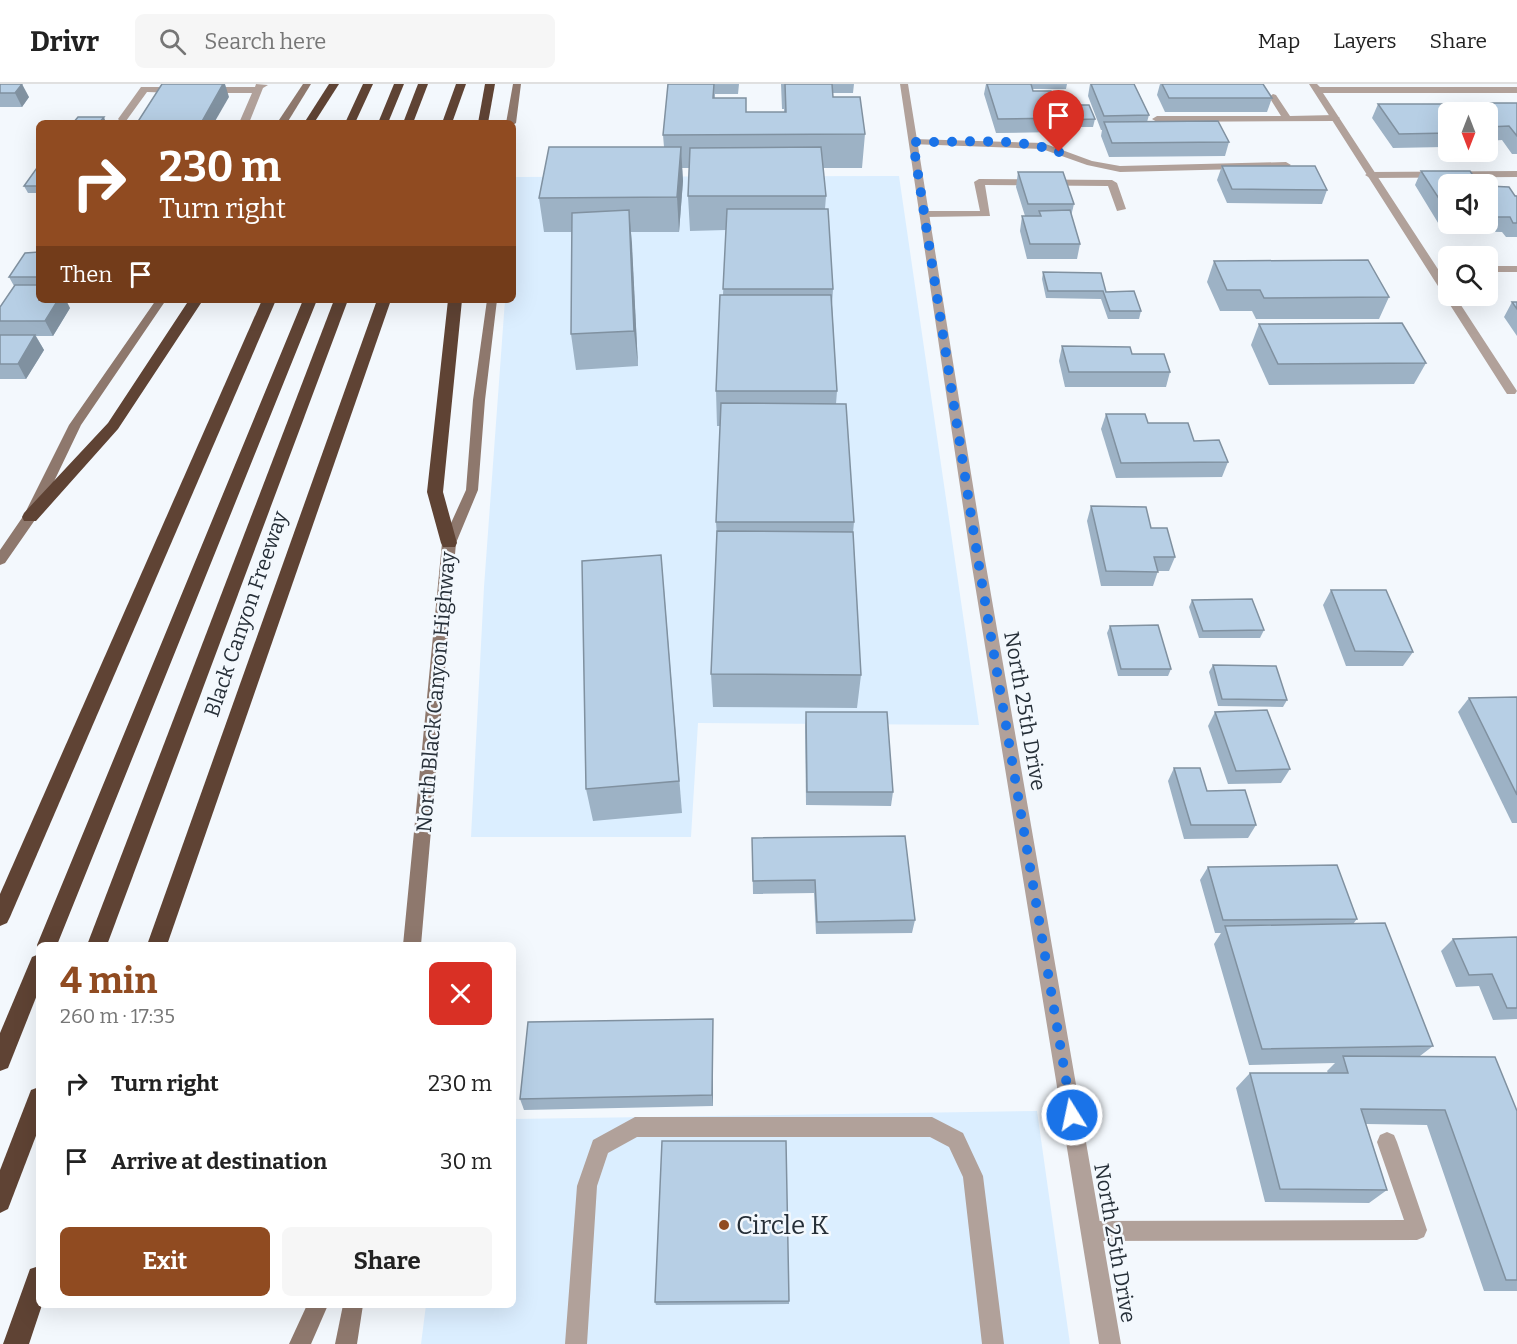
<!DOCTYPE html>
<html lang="en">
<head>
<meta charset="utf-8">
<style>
  :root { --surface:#fff; --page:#f6f6f6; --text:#222; --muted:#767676; --line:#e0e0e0; --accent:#904b21 }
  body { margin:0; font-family:Bitter,serif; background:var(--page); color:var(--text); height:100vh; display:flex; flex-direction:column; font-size:22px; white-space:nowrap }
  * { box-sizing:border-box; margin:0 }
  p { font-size:20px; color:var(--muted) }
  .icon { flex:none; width:33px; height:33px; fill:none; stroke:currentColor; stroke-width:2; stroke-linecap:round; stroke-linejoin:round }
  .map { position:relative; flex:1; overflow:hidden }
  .details { position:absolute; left:36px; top:858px; width:480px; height:366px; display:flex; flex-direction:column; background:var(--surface); border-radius:9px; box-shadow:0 6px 24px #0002 }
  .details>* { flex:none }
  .guide { position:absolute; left:36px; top:36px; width:480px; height:183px; border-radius:9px; box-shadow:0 6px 24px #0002; background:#904b21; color:#fff; overflow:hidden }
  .needle { width:39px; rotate:180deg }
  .tools { position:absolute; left:1438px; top:18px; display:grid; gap:12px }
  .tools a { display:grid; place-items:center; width:60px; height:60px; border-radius:9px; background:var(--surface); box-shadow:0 6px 24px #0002; font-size:30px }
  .pin { position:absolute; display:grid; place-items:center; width:51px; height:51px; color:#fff; margin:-62px -26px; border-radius:50% 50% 50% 0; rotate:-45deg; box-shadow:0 0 6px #0007 }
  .pin .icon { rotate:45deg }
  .me { position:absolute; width:66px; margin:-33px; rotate:350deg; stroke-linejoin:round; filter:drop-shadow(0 0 4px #0008) }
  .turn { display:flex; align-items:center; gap:21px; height:126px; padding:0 24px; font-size:27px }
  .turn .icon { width:78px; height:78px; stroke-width:2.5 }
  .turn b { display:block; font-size:42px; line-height:51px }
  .then { display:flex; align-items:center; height:57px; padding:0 24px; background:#0003; gap:12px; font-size:22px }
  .round { display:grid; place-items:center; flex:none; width:63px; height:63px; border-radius:9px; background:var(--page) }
  .overview { display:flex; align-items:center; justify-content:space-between; height:102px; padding:0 24px }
  h1 { font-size:36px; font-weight:700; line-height:45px; color:var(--accent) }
  .button { display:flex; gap:12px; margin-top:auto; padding:12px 24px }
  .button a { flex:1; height:69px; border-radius:9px; background:var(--accent); color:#fff; font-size:24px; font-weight:700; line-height:69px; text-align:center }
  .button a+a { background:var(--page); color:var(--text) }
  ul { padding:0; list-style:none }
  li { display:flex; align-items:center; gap:18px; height:78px; padding:0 24px }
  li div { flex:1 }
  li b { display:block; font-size:22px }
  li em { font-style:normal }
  header { display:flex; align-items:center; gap:36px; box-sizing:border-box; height:84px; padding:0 30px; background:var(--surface); border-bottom:2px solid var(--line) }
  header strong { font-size:28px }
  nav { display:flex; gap:33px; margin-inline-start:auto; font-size:21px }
  .search { width:420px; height:54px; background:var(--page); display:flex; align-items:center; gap:15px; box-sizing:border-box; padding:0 21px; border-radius:9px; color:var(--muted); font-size:22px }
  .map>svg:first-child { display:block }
</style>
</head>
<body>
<header>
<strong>Drivr</strong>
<div class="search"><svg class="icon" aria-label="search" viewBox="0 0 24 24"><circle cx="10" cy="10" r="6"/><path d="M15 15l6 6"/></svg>Search here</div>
<nav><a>Map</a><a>Layers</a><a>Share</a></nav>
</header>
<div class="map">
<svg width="1517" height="1260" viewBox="0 0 1517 1260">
  <rect width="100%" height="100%" fill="#f3f8fd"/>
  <!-- built -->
  <g fill="#dbeeff">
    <path d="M899 92 979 641 698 639 691 753H471L484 503 505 216H513L514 93Z"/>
    <path d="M1037 1027 1070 1260H421L426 1221H513V1035Z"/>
  </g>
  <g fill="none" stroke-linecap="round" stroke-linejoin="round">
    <!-- lane -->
    <g fill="#b1a19a" fill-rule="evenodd">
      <path d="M256 0 268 1 263 4 249 39H239L252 9H207L203 6 207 3H255Z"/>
      <path d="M141 3H177L181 6 177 9 147 8 126 37H120L118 35Z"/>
      <path d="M1273 10 1276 11 1290 32 1335 31 1340 34 1335 37 1157 38 1152 35 1157 32H1281L1269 13Z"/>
      <path d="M913 55 1043 59 1092 77 1120 82 1286 78 1291 81 1286 84 1120 88 1087 81 1042 65 910 60V56Z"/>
      <path d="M1517 87V93L1370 94 1365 91 1370 88Z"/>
      <path d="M979 95 1112 96 1117 99 1126 125 1117 127 1108 102 985 101 990 132 924 133 919 130 924 127H980L974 98Z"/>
      <path d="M635 1033H932L963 1049 983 1092 1004 1260H982L963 1093 949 1063 930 1053H637L608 1069 597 1102 587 1260H565L577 1102 593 1056Z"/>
      <path d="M1387 1048 1394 1051 1397 1058 1427 1146 1424 1153 1417 1156 1091 1157 1084 1154 1081 1147 1084 1140 1091 1137 1404 1136 1377 1058 1380 1051Z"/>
    </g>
    <!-- street -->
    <g fill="#b1a19a" fill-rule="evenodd">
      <path d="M900 0H908L985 476 1121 1260H1099L971 476Z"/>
      <path d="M1309 0H1317L1320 3H1517V9H1323L1449 202V212H1455L1517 307 1515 310H1507L1505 307Z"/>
      <rect x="1488" y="182" width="29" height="6"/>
    </g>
    <!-- secondary -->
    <g fill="#8e786d" fill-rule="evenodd">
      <path d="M303 0H311L287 39H277Z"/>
      <path d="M513 0H521L516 39 513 41V39H506Z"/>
      <path d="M156 216H166L81 341 37 433 5 479 0 481V466L24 431 69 341Z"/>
      <path d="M487 216H497L485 316 478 406 456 459 421 861H403L442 459 466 406 473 316Z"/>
      <path d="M307 1221H328L311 1260H289Z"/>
      <path d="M343 1221H363L357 1260H335Z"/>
    </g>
    <!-- highway -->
    <g fill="#5f4334" fill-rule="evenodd">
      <path d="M329 0H339L314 39H304Z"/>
      <path d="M363 0H373L355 39H345Z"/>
      <path d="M394 0H404L388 39H378Z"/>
      <path d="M418 0H428L413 39H403Z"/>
      <path d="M456 0H466L452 39H442Z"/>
      <path d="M485 0H495L488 39H478Z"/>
      <path d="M189 216H203L118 345 36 437H24L22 433 24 429 108 339Z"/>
      <path d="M262 216H276L10 833 7 839 0 842V810Z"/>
      <path d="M303 216H317L57 861H39V866L37 861Z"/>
      <path d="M334 216H348L107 861H87Z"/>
      <path d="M377 216H391L167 861H147Z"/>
      <path d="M448 216H462L443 408 457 459 455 463H443L441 459 427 408Z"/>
      <path d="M39 870V906L8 984 0 987V949L32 873Z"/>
      <path d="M39 1003V1044L8 1125 0 1129V1086L31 1006Z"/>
      <path d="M39 1182V1221H42L29 1260H3L30 1185Z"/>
    </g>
  </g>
  <!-- wall -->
  <g fill="#9db2c5">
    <path d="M0 0 29 13 22 23H0Z"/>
    <path d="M668 0H739L738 10H715V14L746 28H784V25H782L781 0H854L853 9H833V13L865 50 862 84H823L826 112 825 125 833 205 832 221 837 307 836 320 854 438 853 449 861 591 857 624 713 623 711 590 717 454 716 438 720 342H717L716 307 723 211 726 146 690 147 688 112 689 84H682L683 97 679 148H631L638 282 576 286 571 250 572 148H544L539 114 664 63 663 51Z"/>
    <path d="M986 0H1067L1066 5H1032L1033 7 1057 24 1058 21 1095 35 1093 43H1062L1060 38 1058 48 996 49 984 10Z"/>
    <path d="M1090 0H1134L1149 31 1147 38 1229 58 1225 72 1109 73 1101 52 1102 46H1101L1088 12Z"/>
    <path d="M1160 0H1263L1272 14 1267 28H1165L1157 11Z"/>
    <path d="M1487 19H1517V70H1512L1502 56 1488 57V28H1462V27H1483Z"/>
    <path d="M1378 20 1449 28V59H1446L1444 63 1393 64 1372 34Z"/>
    <path d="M39 81V109H28L24 102Z"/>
    <path d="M1222 82 1327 106 1322 120 1227 119 1217 96Z"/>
    <path d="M1421 87 1449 100V140H1488V102L1517 112V153H1506L1502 148 1443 147 1415 101Z"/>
    <path d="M1018 88 1074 120 1071 132 1080 160 1077 175H1027L1020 147 1022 132H1025L1016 103Z"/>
    <path d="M39 168V216L70 224 53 252H36L44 266 26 295H0V223L14 202 9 193Z"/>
    <path d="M1214 177 1389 213 1379 235H1256L1252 227H1220L1207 198Z"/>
    <path d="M1043 188 1106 208 1141 227 1139 235H1108L1101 215 1046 214 1042 195Z"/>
    <path d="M1512 218H1517V252L1504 233Z"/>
    <path d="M1259 240 1426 279 1414 300 1269 301 1251 261Z"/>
    <path d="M1062 262 1132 270 1170 288 1166 303H1065L1059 277Z"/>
    <path d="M1106 330 1148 339 1194 357 1228 378 1222 393 1116 394 1101 345Z"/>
    <path d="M1091 422 1151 444 1175 473 1169 487H1158L1153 502H1101L1087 437Z"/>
    <path d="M664 506 682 729 593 737 586 705Z"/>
    <path d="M1331 506 1413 568 1403 582H1346L1323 521Z"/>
    <path d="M1192 516 1264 546 1260 554H1199L1189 523Z"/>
    <path d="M1110 542 1171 585 1168 592H1118L1107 549Z"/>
    <path d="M1213 581 1287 616 1283 623 1218 622 1209 588Z"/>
    <path d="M1517 613V739H1512L1458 628 1469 614Z"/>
    <path d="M806 628 893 708 891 722 806 721 805 642Z"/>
    <path d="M1215 628 1290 685 1281 699 1228 700 1208 642Z"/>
    <path d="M1174 684 1256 741 1248 754 1184 755 1168 697Z"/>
    <path d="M752 754 915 836 912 849 816 850 814 809 753 810Z"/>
    <path d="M1208 783 1357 835 1353 840 1433 962 1420 972 1517 1027V1207H1484L1427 1041 1366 1040 1387 1106 1369 1119 1265 1118 1236 1004 1250 989H1328L1327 987 1335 979 1249 981 1214 860 1221 849H1215L1200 796Z"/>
    <path d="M1517 853V935L1493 936 1479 902 1456 903 1441 867 1453 855Z"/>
    <path d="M713 935V1022L524 1026 520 1015Z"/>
    <path d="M789 1217V1220L656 1221 655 1218Z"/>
  </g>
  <!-- shaded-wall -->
  <g fill="#8091a0">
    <path d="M22 0 29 13 22 23 15 9Z"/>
    <path d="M223 0H225L229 13 214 39H201Z"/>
    <path d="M104 33 106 39H99Z"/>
    <path d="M681 63 683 97 679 148 677 113Z"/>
    <path d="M629 126 632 160 638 282 634 247Z"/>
    <path d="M58 216H66L70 224 53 252 45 237Z"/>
    <path d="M35 251 44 266 26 295 18 280Z"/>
    <path d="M713 935V1022L712 1011Z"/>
  </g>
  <!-- building -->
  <g fill="#b7cfe5" stroke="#8091a0" stroke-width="1.5">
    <path d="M0 0H22L15 9H0Z"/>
    <path d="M162 0H223L201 39H137Z"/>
    <path d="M668 0H714L713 14H746V28H786L785 0H832L833 13H860L865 50 663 51Z"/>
    <path d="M987 0H1031L1033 7H1051L1061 34 998 35Z"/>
    <path d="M1091 0H1134L1149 31 1104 32Z"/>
    <path d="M1162 0H1263L1272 14H1169Z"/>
    <path d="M1487 19H1517V52L1509 42 1488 43V28H1464L1462 27H1493Z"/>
    <path d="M1378 20H1445L1452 28H1449V45H1446L1449 49 1399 50Z"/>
    <path d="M1058 21H1089L1095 35 1063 36Z"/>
    <path d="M78 33H104L99 39H73Z"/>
    <path d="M1218 37 1229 58 1112 59 1104 38Z"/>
    <path d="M549 63H681L677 113 539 114Z"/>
    <path d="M821 63 826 112H688L690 64Z"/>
    <path d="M39 81V102H24Z"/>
    <path d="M1222 82H1315L1327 106 1232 105Z"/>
    <path d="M1421 87H1470L1479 100H1449V130Z"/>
    <path d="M1018 88H1063L1074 120H1028Z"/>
    <path d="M1488 102 1509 103 1515 112H1517V139H1513L1510 133H1488Z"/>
    <path d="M727 125H828L833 205H723Z"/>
    <path d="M629 126 634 247 571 250 572 129Z"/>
    <path d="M1070 126 1080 160H1030L1022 132H1041L1039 127Z"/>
    <path d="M39 168V193H9L25 169Z"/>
    <path d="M1368 176 1389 213 1264 214 1260 206H1227L1214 177Z"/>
    <path d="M1043 188 1101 189 1106 208 1134 207 1141 227H1110L1103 207H1048Z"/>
    <path d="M15 201H39V216H58L45 237H0V223Z"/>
    <path d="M720 211H831L837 307H716Z"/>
    <path d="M1512 218H1517V225Z"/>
    <path d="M1402 239 1426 279 1278 280 1259 240Z"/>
    <path d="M0 251H35L18 280H0Z"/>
    <path d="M1062 262 1130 263 1132 270H1164L1170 288H1069Z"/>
    <path d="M721 319 846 320 854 438H716Z"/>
    <path d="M1106 330H1145L1148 339H1188L1194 357 1219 356 1228 378 1121 379Z"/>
    <path d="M1091 422 1146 423 1151 444H1167L1175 473H1154L1158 488 1106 487Z"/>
    <path d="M717 447 853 448 861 591 711 590Z"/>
    <path d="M661 471 679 697 586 705 582 477Z"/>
    <path d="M1331 506H1386L1413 568 1355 567Z"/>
    <path d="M1252 515 1264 546 1203 547 1192 516Z"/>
    <path d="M1158 541 1171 585H1121L1110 542Z"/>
    <path d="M1213 581 1276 582 1287 616 1222 615Z"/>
    <path d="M1517 613V711L1469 614Z"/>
    <path d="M1267 626 1290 685 1236 687 1215 628Z"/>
    <path d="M806 628H887L893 708H807Z"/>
    <path d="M1174 684H1200L1207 707 1245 706 1256 741H1191Z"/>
    <path d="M905 752 915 836 817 838 815 796 753 797 752 754Z"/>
    <path d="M1337 781 1357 835 1223 836 1208 783Z"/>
    <path d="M1385 839 1433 962 1262 965 1225 842Z"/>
    <path d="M1517 853V924H1507L1492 890 1469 891 1453 855Z"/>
    <path d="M713 935 712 1011 520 1015 528 938Z"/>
    <path d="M1343 972 1495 973 1517 1027V1196H1506L1445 1026 1361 1025 1387 1106 1280 1105 1250 989H1348Z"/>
    <path d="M662 1057H786L789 1217 655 1218Z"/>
  </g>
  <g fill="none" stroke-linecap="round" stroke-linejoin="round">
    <!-- route -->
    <path stroke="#1a73e8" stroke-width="10" stroke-dasharray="0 18" d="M1059 68C1016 52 958 59 913 58L978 476 1072 1031"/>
  </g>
  <!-- markers -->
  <circle fill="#904b21" stroke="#f3f8fd" stroke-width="2" cx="724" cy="1141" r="6"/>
  <g text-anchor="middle" stroke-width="5" stroke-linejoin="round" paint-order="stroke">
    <!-- street labels -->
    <g font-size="21" fill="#262f38" stroke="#f3f8fd">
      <text transform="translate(246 530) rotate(-71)" y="7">Black Canyon Freeway</text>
      <text transform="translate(436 608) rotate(-85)" y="7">North Black Canyon Highway</text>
      <text transform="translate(1025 627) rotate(80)" y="7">North 25th Drive</text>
      <text transform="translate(1115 1159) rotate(80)" y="7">North 25th Drive</text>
    </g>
    <!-- near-poi labels -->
    <g font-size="26" fill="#262f38" stroke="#f3f8fd" text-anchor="start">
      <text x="736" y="1150">Circle K</text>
    </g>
  </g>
</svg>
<div class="tools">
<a><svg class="needle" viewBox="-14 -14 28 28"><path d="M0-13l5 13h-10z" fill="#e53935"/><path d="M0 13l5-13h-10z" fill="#767676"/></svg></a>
<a><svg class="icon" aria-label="sound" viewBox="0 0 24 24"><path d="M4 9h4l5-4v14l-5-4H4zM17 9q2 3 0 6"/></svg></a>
<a><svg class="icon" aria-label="search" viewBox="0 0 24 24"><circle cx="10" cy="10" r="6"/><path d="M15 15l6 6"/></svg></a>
</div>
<div class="pin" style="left:1059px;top:68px;background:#d93025"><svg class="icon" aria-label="arrive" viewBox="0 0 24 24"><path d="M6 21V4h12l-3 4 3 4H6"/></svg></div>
<svg class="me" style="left:1072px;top:1031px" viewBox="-20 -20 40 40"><circle r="17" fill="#1a73e8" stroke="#fff" stroke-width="3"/><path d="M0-11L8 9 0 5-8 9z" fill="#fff"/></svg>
<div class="guide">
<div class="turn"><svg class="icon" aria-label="right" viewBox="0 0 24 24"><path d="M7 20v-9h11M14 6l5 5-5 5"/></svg><div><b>230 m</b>Turn right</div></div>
<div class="then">Then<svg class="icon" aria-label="arrive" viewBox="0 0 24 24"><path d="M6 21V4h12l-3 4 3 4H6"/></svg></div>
</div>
<section class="details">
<div class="overview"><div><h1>4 min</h1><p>260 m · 17:35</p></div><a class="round" style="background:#d93025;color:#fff"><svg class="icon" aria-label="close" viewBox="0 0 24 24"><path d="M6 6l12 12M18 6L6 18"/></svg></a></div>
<ul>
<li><svg class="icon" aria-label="right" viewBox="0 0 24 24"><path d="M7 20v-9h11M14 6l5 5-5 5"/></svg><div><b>Turn right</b></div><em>230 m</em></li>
<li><svg class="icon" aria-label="arrive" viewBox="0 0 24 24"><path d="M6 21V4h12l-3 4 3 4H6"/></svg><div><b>Arrive at destination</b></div><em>30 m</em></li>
</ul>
<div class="button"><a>Exit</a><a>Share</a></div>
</section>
</div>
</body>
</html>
